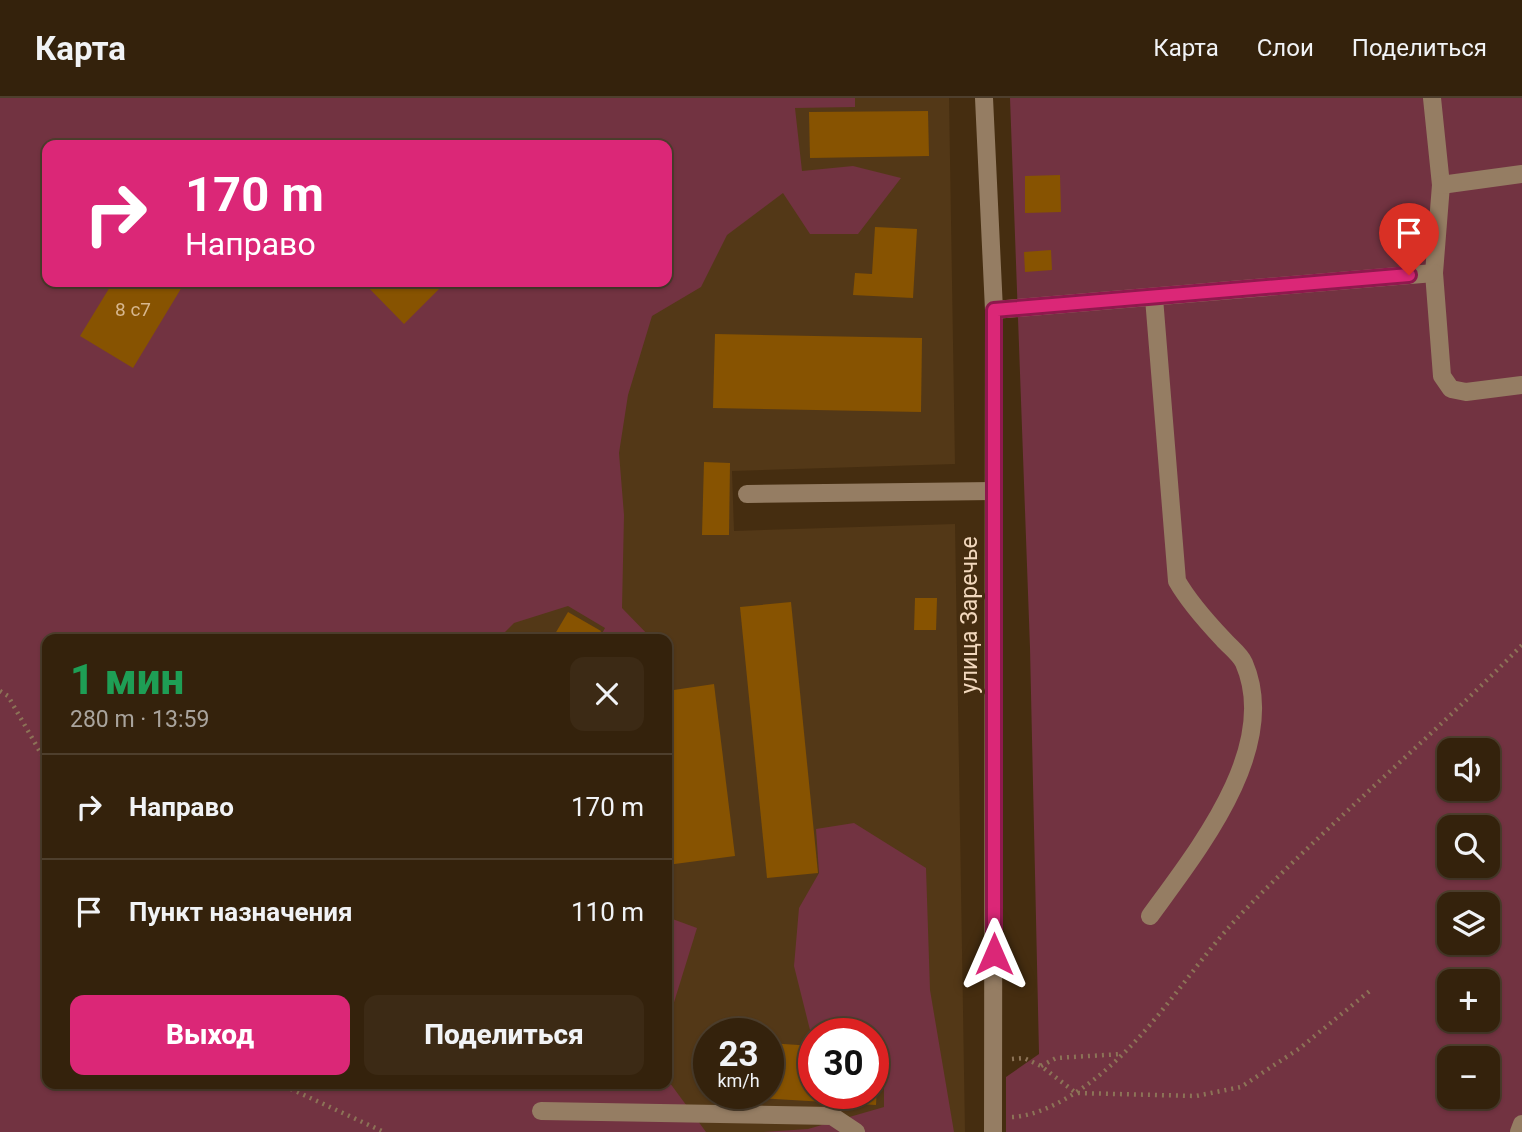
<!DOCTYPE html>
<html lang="ru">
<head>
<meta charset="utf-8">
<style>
  :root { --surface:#34220c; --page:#3c2a15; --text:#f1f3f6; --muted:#a9a49d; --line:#4e3f2d; --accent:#db2777 }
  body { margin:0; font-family:Roboto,sans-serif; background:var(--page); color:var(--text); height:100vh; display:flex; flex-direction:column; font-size:26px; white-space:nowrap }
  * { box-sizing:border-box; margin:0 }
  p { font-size:23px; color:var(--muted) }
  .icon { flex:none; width:38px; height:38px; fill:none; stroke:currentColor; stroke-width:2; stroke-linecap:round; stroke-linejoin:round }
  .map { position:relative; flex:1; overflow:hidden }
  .panel { position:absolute; left:42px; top:536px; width:630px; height:455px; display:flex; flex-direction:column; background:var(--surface); border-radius:14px; box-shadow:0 2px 5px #0004,0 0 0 2px var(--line) }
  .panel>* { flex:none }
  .hud { position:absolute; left:42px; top:42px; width:630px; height:147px; border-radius:14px; box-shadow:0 2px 5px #0004,0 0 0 2px var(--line); background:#db2777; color:#fff; overflow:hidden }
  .fabs { position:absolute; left:1437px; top:640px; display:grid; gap:14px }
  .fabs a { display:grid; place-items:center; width:63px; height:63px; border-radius:14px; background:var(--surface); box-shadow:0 2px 5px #0004,0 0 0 2px var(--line); font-size:35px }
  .speed { position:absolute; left:693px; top:920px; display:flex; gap:14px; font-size:35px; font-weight:700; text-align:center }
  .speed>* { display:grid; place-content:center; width:91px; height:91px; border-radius:50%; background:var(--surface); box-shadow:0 2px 5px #0004,0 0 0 2px var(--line); line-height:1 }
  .speed small { font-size:18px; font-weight:400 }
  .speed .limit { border:10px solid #d22; background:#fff; color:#111 }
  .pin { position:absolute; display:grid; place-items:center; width:60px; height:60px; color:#fff; margin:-72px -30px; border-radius:50% 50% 50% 0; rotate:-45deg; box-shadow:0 0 7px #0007 }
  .pin .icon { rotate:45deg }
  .me { position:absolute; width:77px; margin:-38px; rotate:0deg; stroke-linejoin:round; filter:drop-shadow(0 0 5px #0008) }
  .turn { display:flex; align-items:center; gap:24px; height:147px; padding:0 28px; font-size:32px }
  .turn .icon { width:91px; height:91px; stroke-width:2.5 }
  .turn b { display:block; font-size:49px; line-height:60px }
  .round { display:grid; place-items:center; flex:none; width:74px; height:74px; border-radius:14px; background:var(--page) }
  .overview { display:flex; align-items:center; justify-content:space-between; height:119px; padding:0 28px }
  h1 { font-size:42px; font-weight:800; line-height:52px; color:#1e9e55 }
  .cta { display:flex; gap:14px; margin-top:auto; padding:14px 28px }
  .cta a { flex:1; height:80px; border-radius:14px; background:var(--accent); color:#fff; font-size:28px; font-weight:800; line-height:80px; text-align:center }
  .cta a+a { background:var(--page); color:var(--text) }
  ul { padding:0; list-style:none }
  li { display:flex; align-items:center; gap:21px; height:105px; padding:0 28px; border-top:2px solid var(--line) }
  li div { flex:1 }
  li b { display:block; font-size:26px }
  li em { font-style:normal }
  header { display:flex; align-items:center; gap:42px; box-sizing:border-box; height:98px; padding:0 35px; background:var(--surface); border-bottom:2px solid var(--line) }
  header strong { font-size:33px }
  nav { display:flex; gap:38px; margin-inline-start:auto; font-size:24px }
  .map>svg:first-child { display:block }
</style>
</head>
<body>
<header>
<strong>Карта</strong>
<nav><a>Карта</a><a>Слои</a><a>Поделиться</a></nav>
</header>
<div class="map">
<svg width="1522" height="1034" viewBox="0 0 1522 1034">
  <rect width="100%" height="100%" fill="#452d10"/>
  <!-- built -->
  <path fill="#533817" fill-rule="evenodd" d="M206 0H949L955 366 732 373 734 433 955 426 965 1034H415L667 985V541H47V184H667V47ZM709 936H768V996H709ZM814 936H873V996H814Z"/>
  <!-- green -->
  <g fill="#723341" fill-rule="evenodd">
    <path d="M0 0H855V9L795 10 802 73 853 68 901 80 858 136H810L783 95 727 137 701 189 652 218 628 297 619 355 624 417 622 510 652 541H599L605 530 568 508 514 525 498 541H47V985H667V981L706 1034H0ZM47 47H667V184H47Z"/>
    <path d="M1010 0H1522V1034H1006V979L1039 956 1030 550ZM1449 653H1488V691H1449ZM1449 730H1488V768H1449ZM1449 807H1488V845H1449ZM1449 884H1488V922H1449ZM1449 961H1488V999H1449Z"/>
    <path d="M854 725 926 770 930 892 954 1034H763L808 1031 884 1009V948L873 947V936H814L812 940 794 868 799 810 819 775 816 731Z"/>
    <path d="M667 819 697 830 667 927Z"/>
  </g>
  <!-- building -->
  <g fill="#875301">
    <path d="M928 13 929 58 810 60 809 14Z"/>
    <path d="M1060 77 1061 114 1025 115V78Z"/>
    <path d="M875 129 917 131 913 200 853 197 855 175 872 176Z"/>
    <path d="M1051 152 1052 172 1025 174 1024 154Z"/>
    <path d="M113 184H185L133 270 80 238Z"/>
    <path d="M363 184H446L404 226Z"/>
    <path d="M715 236 922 240 921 314 713 310Z"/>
    <path d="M704 364 730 365 729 437H702Z"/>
    <path d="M915 500H937L936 532H914Z"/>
    <path d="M791 504 818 775 767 780 740 509Z"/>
    <path d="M568 514 601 533 597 541H552Z"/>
    <path d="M714 586 735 758 667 767V593Z"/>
    <path d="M768 945 814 948V996H873V951L879 952 876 1007 740 999V996H768Z"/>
  </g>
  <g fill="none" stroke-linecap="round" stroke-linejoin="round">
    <!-- path -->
    <g stroke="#8c7357" stroke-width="4.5" stroke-dasharray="2 5" stroke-linecap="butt">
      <path d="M0 593 8 598 47 666"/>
      <path d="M1012 961 1024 960 1041 968 1076 995 1196 998 1241 989 1300 950 1372 891"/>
      <path d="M1041 968 1056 960 1122 956"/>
      <path d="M278 985 384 1034"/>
      <path d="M1012 1019C1034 1018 1056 1007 1075 995 1146 949 1185 875 1241 816 1331 723 1431 640 1522 547"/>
    </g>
    <!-- minor -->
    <g stroke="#957d63" stroke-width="18">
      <path d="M984 0 994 212 993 1034"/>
      <path d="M1432 0 1441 87 1434 175 1442 278 1451 291 1466 294 1522 287"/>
      <path d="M1441 87 1522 76"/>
      <path d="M994 212 1434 175"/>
      <path d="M747 396 994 393"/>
      <path d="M1150 818C1197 753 1281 650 1244 565 1240 556 1230 549 1223 541 1206 523 1189 504 1177 483L1154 200"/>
      <path d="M541 1013 832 1018 856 1034"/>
      <path d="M1519 1034 1522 1026"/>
    </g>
  </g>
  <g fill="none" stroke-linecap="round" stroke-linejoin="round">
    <!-- route casing -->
    <g stroke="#8e194d" stroke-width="18">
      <path id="route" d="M994 856V212L1409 177"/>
    </g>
    <!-- route -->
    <use href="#route" stroke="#db2777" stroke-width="12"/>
  </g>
  <g text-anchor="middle" stroke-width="6" stroke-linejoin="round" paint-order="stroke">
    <!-- number labels -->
    <g font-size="19" fill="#d7b78e">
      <text x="133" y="218">8 с7</text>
    </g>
    <!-- street labels -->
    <g font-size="23" fill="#f2d8bd" stroke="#452d10">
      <text transform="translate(969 517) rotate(-90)" y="8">улица Заречье</text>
    </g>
  </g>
</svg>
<div class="fabs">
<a><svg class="icon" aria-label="sound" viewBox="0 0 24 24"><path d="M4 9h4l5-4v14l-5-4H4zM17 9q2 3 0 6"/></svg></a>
<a><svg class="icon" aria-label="search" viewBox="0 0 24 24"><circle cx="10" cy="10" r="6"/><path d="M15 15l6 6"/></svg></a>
<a><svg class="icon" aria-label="layers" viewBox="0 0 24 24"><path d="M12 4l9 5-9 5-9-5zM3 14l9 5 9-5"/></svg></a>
<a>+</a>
<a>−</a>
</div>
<div class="speed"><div>23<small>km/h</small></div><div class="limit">30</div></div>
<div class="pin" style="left:1409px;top:177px;background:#d93025"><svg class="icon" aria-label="arrive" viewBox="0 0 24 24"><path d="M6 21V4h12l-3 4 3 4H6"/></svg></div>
<svg class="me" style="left:994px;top:856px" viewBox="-20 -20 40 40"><path d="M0-17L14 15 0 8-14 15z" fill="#db2777" stroke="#fff" stroke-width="4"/></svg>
<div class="hud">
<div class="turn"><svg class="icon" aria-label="right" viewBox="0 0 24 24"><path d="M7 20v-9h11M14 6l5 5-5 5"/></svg><div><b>170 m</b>Направо</div></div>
</div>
<section class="panel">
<div class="overview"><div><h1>1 мин</h1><p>280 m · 13:59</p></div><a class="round"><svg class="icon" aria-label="close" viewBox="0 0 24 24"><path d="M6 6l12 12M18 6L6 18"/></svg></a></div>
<ul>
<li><svg class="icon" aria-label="right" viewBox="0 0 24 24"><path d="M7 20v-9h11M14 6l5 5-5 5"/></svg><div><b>Направо</b></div><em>170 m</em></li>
<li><svg class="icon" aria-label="arrive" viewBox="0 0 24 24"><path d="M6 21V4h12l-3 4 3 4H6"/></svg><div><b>Пункт назначения</b></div><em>110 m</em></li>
</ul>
<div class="cta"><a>Выход</a><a>Поделиться</a></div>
</section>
</div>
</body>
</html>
